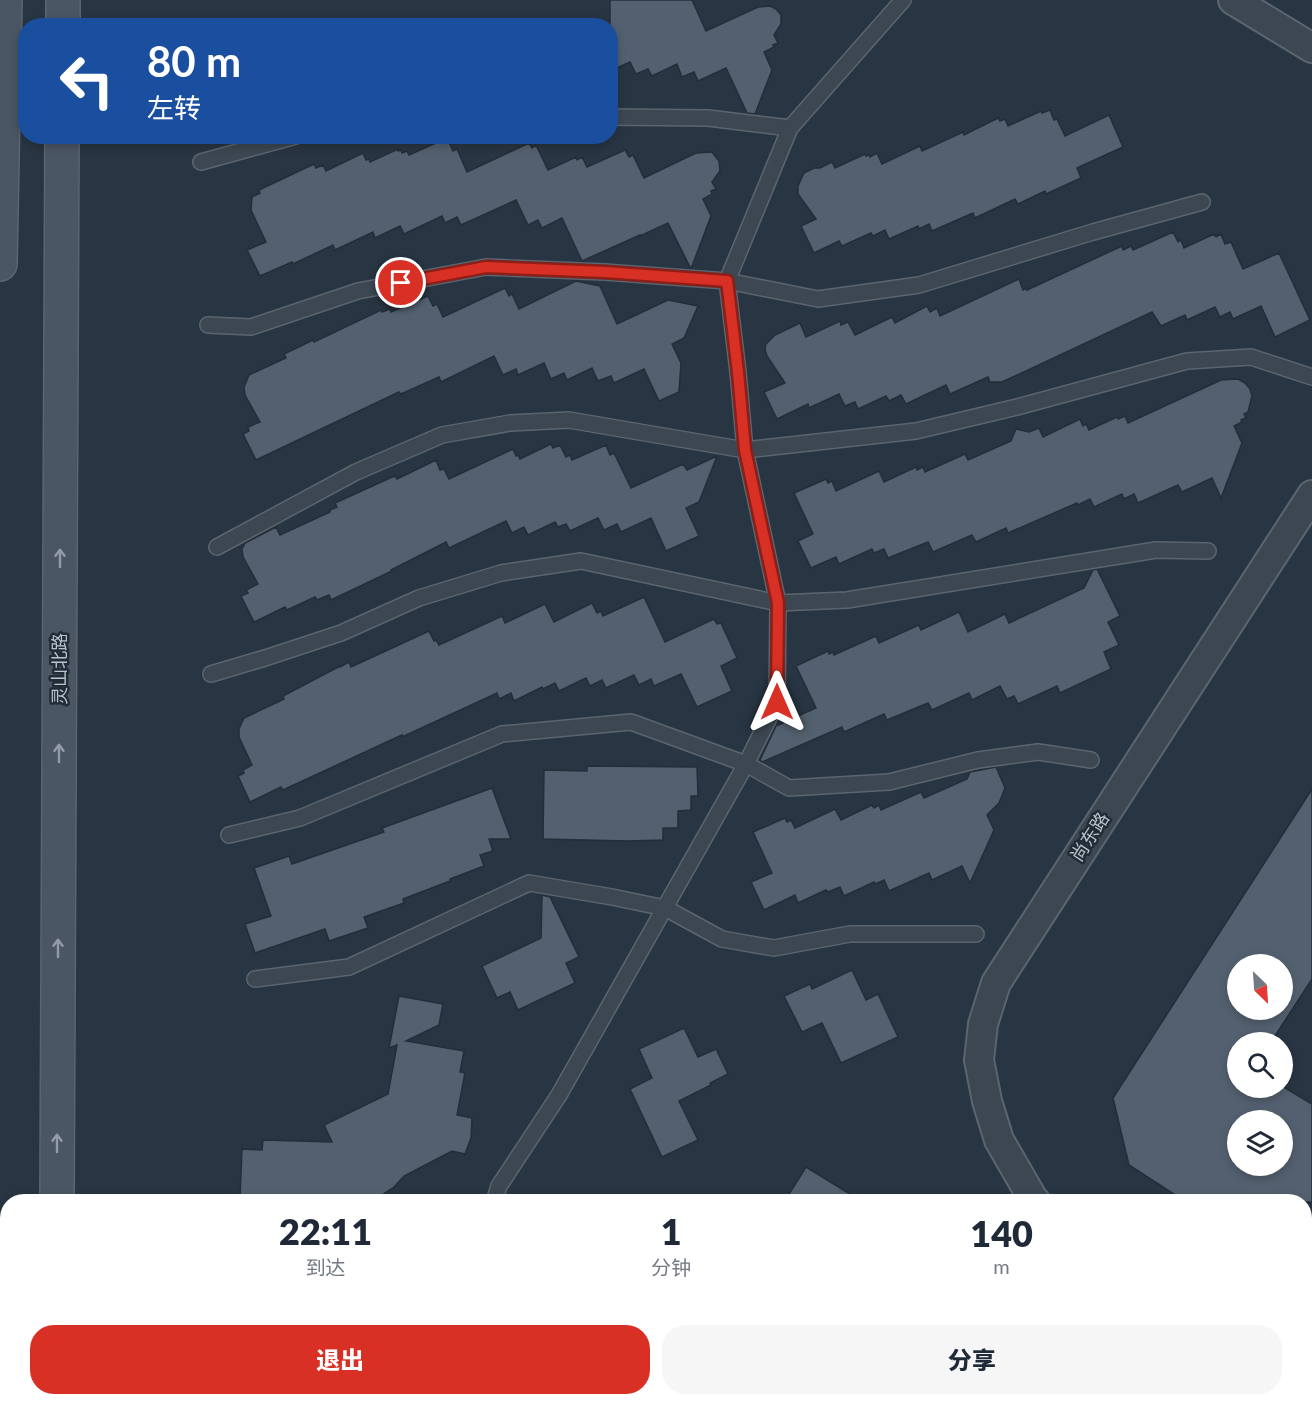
<!DOCTYPE html>
<html lang="zh">
<head>
<meta charset="utf-8">
<style>
  :root { --surface:#fff; --page:#f6f6f7; --text:#1f2937; --muted:#747a83; --accent:#d93025 }
  body { margin:0; font-family:Lato,"Noto Sans SC",sans-serif; background:var(--page); color:var(--text); height:100vh; display:flex; flex-direction:column; font-size:22px; white-space:nowrap }
  * { box-sizing:border-box; margin:0 }
  p { font-size:20px; color:var(--muted) }
  .icon { flex:none; width:33px; height:33px; fill:none; stroke:currentColor; stroke-width:2; stroke-linecap:round; stroke-linejoin:round }
  .map { position:relative; flex:1; overflow:hidden }
  .side { position:absolute; left:0px; top:1194px; width:1312px; height:212px; display:flex; flex-direction:column; background:var(--surface); border-radius:24px 24px 0 0; box-shadow:0 3px 9px #0003 }
  .side>* { flex:none }
  .banner { position:absolute; left:18px; top:18px; width:600px; height:126px; border-radius:24px; box-shadow:0 3px 9px #0003; background:#1a4fa0; color:#fff; overflow:hidden }
  .needle { width:39px; rotate:155deg }
  .fabs { position:absolute; left:1227px; top:954px; display:grid; gap:12px }
  .fabs a { display:grid; place-items:center; width:66px; height:66px; border-radius:50%; background:var(--surface); box-shadow:0 3px 9px #0003; font-size:30px }
  .pin { position:absolute; display:grid; place-items:center; width:51px; height:51px; color:#fff; margin:-26px; border:3px solid #fff; border-radius:50%; box-shadow:0 2px 6px #0007 }
  .me { position:absolute; width:66px; margin:-33px; rotate:0deg; stroke-linejoin:round; filter:drop-shadow(0 0 4px #0008) }
  .turn { display:flex; align-items:center; gap:21px; height:126px; padding:0 30px; font-size:27px }
  .turn .icon { width:78px; height:78px; stroke-width:2.5 }
  .turn b { display:block; font-size:42px; line-height:51px }
  .eta { display:flex; justify-content:space-evenly; align-items:center; height:102px; text-align:center }
  .eta b { font-size:36px; font-weight:800; line-height:42px }
  .primary-button { display:flex; gap:12px; margin-top:auto; padding:12px 30px }
  .primary-button a { flex:1; height:69px; border-radius:24px; background:var(--accent); color:#fff; font-size:24px; font-weight:800; line-height:69px; text-align:center }
  .primary-button a+a { background:var(--page); color:var(--text) }
  .map>svg:first-child { display:block }
</style>
</head>
<body>
<div class="map">
<svg width="1312" height="1405" viewBox="0 0 1312 1405">
  <rect width="100%" height="100%" fill="#283542"/>
  <!-- building -->
  <g fill="#53606f" stroke="#232e39" stroke-width="1.5" fill-rule="evenodd">
    <path d="M610 0H692L706 31 758 7 770 6 776 9 781 15V24L774 35 778 43 773 45 774 47 764 52 772 70 755 114 747 113 726 68 698 81 694 72 682 77 677 64 652 76 648 69 636 74 630 62 610 71Z"/>
    <path d="M1050 110 1054 120 1057 119 1065 136 1109 115 1123 147 1077 168 1081 178 1046 194 1045 191 1018 204 1015 199 975 218 973 213 932 231 929 224 919 229 918 226 889 239 885 230 873 236 871 233 842 246 839 241 814 253 801 226 816 219 798 194V186L804 173 814 168H820L832 162 835 168 865 154 866 156 869 155 870 157 877 153 882 164 920 146 922 151 963 132 964 135 998 118 1000 121 1005 119 1008 126 1041 111 1042 113Z"/>
    <path d="M447 138 453 151 457 149 467 172 529 143 532 148 536 145 548 170 576 157 577 160 582 157 587 167 625 150 629 157 633 155 644 178 696 153 712 152 719 161 720 171 712 182 716 189 711 191 712 194 703 199 711 216 691 269 668 223 640 236V235L582 261 562 218 542 228 538 220 528 225 516 200 461 225 457 217 445 223 442 216 404 234 400 226 375 238 373 232 335 250 333 245 293 264 292 262 260 276 247 250 266 242 251 210 252 197 260 193 259 190 314 164 316 168 323 165 326 171 363 153 366 160 369 159 370 162 398 149V151L401 150 402 153 407 151 409 155Z"/>
    <path d="M1173 232 1178 242 1181 240 1184 248 1214 234 1216 237 1221 234 1225 244 1231 242 1243 269 1279 253 1310 320 1275 337 1261 306 1233 319 1230 312 1220 317 1215 307 1187 320 1185 315 1161 326 1152 312 1002 382H990L988 377 950 394 946 385 906 404 901 395 889 401 886 396 858 409 855 402 845 406 839 394 809 408 808 404 777 419 764 392 785 383 767 356 765 350 766 344 775 335 800 323 806 337 840 321 841 325 848 322 855 335 892 317 895 323 927 306 930 312 937 308 940 316 1019 279 1023 290 1027 288V290L1122 246 1123 250 1131 246 1133 250Z"/>
    <path d="M576 281 600 286 617 324 668 300 698 306 684 338 672 344 681 363 679 392 659 401 644 369 614 383 611 376 598 381 592 368 567 380 564 373 551 379 544 363 518 375 516 369 503 375 494 356 441 382 439 377 401 394 399 392 256 460 243 434 249 431 248 427 260 422 245 395 244 387 249 375 286 358 284 354 313 340 314 342 381 310 382 312 390 309 391 312 428 296 433 306 437 304 443 317 505 288 509 296 512 294 519 309Z"/>
    <path d="M1238 379 1245 383 1250 389 1252 396 1248 412 1244 414 1246 418 1241 420 1242 422 1234 426 1242 443 1221 498 1212 478 1182 492 1178 485 1138 503 1134 494 1124 499 1122 494 1094 507 1090 499 1078 505 1077 503 1008 533 1006 528 976 542 972 535 933 552 928 542 888 558 884 549 874 553 872 549 839 564 836 557 811 568 798 541 813 534 794 493 826 479 828 483 832 481 836 491 879 471 884 482 916 467 917 470 923 467 925 472 965 454 968 460 1011 441 1016 429 1029 432 1039 428 1043 437 1080 419 1083 426 1086 424 1089 430 1117 417 1118 419 1125 416 1128 423 1221 380Z"/>
    <path d="M551 444 553 448 560 445 566 457 570 455 572 460 606 445 610 455 614 453 631 488 683 464 687 470 717 456 699 502 686 508 699 536 666 551 651 518 621 532 617 524 604 530 598 518 570 531 566 524 558 527 555 522 528 535 524 527 512 533 506 521 449 548 446 542 391 570 392 571 331 600 329 595 317 600 315 597 287 610 285 607 254 622 241 596 248 593 246 590 258 584 243 557 242 549 245 543 276 527 280 535 330 512V510L337 507 335 503 390 478 395 476 397 479 436 460 440 470 444 469 449 479 513 449 516 456 518 455 520 459Z"/>
    <path d="M1097 569 1120 616 1108 622 1119 645 1104 652 1111 669 1060 693 1057 686 1018 704 1014 696 1007 699 1000 686 972 700 969 693 932 710 928 703 887 720 884 714 844 732 842 727 762 762 760 760 776 726 816 708 796 666 828 651 829 654 833 652 834 655 876 636 879 643 919 625 921 630 959 612 968 632 1005 614 1009 623 1084 588 1093 570Z"/>
    <path d="M644 597 665 642 714 619 717 624 721 623 737 658 721 666 732 691 697 707 681 674 654 686 651 679 639 685 634 675 606 688 602 680 590 686 586 678 559 691 555 683 543 689 542 687 514 701 511 693 499 699 497 693 402 737V735L391 740 283 790 281 787 250 802 238 776 244 773 243 770 252 765 239 737V729L244 718 284 699 283 696 340 666V667L349 662 351 667 429 631 434 641 436 640 439 645 502 616 505 623 545 604 554 622 592 603 597 613 601 611 603 616Z"/>
    <path d="M587 766 697 767 698 796H691V810L678 811V828H663V840L628 841 543 839 544 770 587 771Z"/>
    <path d="M996 767 1005 788 999 803 987 815 994 830 970 883 962 866 932 880 929 873 889 891 884 880 875 884 874 882 844 896 840 887 828 892 826 890 798 903 795 895 764 910 751 882 772 873 753 832 785 818 787 822 791 820 795 828 835 809 841 820 872 805 874 808 879 805 881 810 921 792 924 798 967 779 970 772Z"/>
    <path d="M492 788 511 839H489L493 851 480 855 484 866 450 879V881L403 899 404 903 364 917 368 928 329 941 325 929 255 953 245 924 271 916 254 868 289 856 292 864 384 832 382 828Z"/>
    <path d="M1312 789V979L1271 1042H1238V1088H1282V1086L1312 1104V1202H1186L1129 1165 1113 1098ZM1238 964H1282V1010H1238ZM1238 1120H1282V1166H1238Z"/>
    <path d="M542 895 550 897 579 957 566 963 575 983 518 1010 510 992 497 998 482 966 541 938Z"/>
    <path d="M852 970 866 1000 878 994 898 1037 841 1063 822 1023 802 1032 784 996 810 984 812 989Z"/>
    <path d="M399 996 443 1004 439 1025 406 1041 464 1051 460 1072 465 1073 457 1115 472 1118 471 1138 465 1154 452 1151 404 1176 394 1187 382 1195 368 1199 352 1200 348 1202H313L240 1198 242 1149 262 1150 263 1140 332 1142 324 1125 388 1094 397 1045 389 1048Z"/>
    <path d="M684 1028 698 1057 716 1049 728 1074 710 1083 711 1085 679 1101 698 1140 662 1157 630 1089 652 1078 639 1049Z"/>
    <path d="M806 1167 863 1202H784Z"/>
  </g>
  <g fill="none" stroke-linecap="round" stroke-linejoin="round">
    <!-- service casing -->
    <g stroke="#5a656f" stroke-width="18">
      <g id="service">
        <path d="M610 117 708 118 790 128"/>
        <path d="M201 162 296 136"/>
        <path d="M208 325 251 327 358 291 486 267 605 272 727 281 818 299 919 285 1093 232 1202 202"/>
        <path d="M217 547 356 472 442 435 510 423 569 420 745 450 916 431 1017 407 1187 361 1251 357 1312 377"/>
        <path d="M211 674 265 658 341 633 419 598 501 573 581 561 778 603 847 600 1156 550 1208 551"/>
        <path d="M229 835 300 818 502 734 631 722 746 764 789 788 889 782 978 760 1038 752 1091 760"/>
        <path d="M255 979 349 967 529 883 612 897 665 908 722 939 774 948 850 934H976"/>
        <path d="M494 1202 499 1186 559 1095 746 764 777 702 778 603 745 450 738 372 727 281 790 128 903 0"/>
        <path d="M447 1398 448 1405"/>
      </g>
    </g>
    <!-- minor casing -->
    <g stroke="#5a656f" stroke-width="32">
      <g id="minor">
        <path d="M1233 0 1312 48"/>
        <path d="M1036 1202 1033 1199 999 1140 987 1101 979 1060 983 1024 996 983 1312 495"/>
        <path d="M1305 1389 1312 1394"/>
      </g>
    </g>
    <!-- secondary casing -->
    <g stroke="#5a656f" stroke-width="36">
      <g id="secondary">
        <path d="M63 26V0"/>
        <path d="M0 264 5 0"/>
        <path d="M57 1202 62 136"/>
        <path d="M56 1405V1398"/>
      </g>
    </g>
    <!-- service -->
    <use href="#service" stroke="#3c4752" stroke-width="15"/>
    <!-- minor -->
    <use href="#minor" stroke="#3c4752" stroke-width="28"/>
    <!-- secondary -->
    <use href="#secondary" stroke="#4a5664" stroke-width="33"/>
  </g>
  <!-- one-way arrows -->
  <defs><path id="oneway-shaft" d="M-6 0H5M1.5-3L5.5 0L1.5 3" fill="none" stroke-width="1.6" stroke-linecap="round" stroke-linejoin="round" transform="scale(1.5)"/></defs>
  <g stroke="#929ca7">
    <use href="#oneway-shaft" transform="translate(60 558) rotate(-90)"/>
    <use href="#oneway-shaft" transform="translate(59 753) rotate(-90)"/>
    <use href="#oneway-shaft" transform="translate(58 948) rotate(-90)"/>
    <use href="#oneway-shaft" transform="translate(57 1143) rotate(-90)"/>
  </g>
  <g fill="none" stroke-linecap="round" stroke-linejoin="round">
    <!-- route casing -->
    <g stroke="#8d1f18" stroke-width="15">
      <path id="route" d="M401 283 486 267 605 272 727 281 738 372 745 450 778 603 777 702"/>
    </g>
    <!-- route -->
    <use href="#route" stroke="#d93025" stroke-width="10"/>
  </g>
  <g text-anchor="middle" stroke-width="5" stroke-linejoin="round" paint-order="stroke">
    <!-- street labels -->
    <g font-size="18" fill="#b9c2cb" stroke="#212c37">
      <text transform="translate(60 669) rotate(-90)" y="6">灵山北路</text>
      <text transform="translate(1090 837) rotate(-57)" y="6">尚东路</text>
    </g>
  </g>
</svg>
<div class="fabs">
<a><svg class="needle" viewBox="-14 -14 28 28"><path d="M0-13l5 13h-10z" fill="#e53935"/><path d="M0 13l5-13h-10z" fill="#747a83"/></svg></a>
<a><svg class="icon" aria-label="search" viewBox="0 0 24 24"><circle cx="10" cy="10" r="6"/><path d="M15 15l6 6"/></svg></a>
<a><svg class="icon" aria-label="layers" viewBox="0 0 24 24"><path d="M12 4l9 5-9 5-9-5zM3 14l9 5 9-5"/></svg></a>
</div>
<div class="pin" style="left:401px;top:283px;background:#d93025"><svg class="icon" aria-label="arrive" viewBox="0 0 24 24"><path d="M6 21V4h12l-3 4 3 4H6"/></svg></div>
<svg class="me" style="left:777px;top:702px" viewBox="-20 -20 40 40"><path d="M0-17L14 15 0 8-14 15z" fill="#d93025" stroke="#fff" stroke-width="4"/></svg>
<div class="banner">
<div class="turn"><svg class="icon" aria-label="left" viewBox="0 0 24 24"><path d="M17 20v-9H6M10 6l-5 5 5 5"/></svg><div><b>80 m</b>左转</div></div>
</div>
<section class="side">
<div class="eta">
<div><b>22:11</b><p>到达</p></div>
<div><b>1</b><p>分钟</p></div>
<div><b>140</b><p>m</p></div>
</div>
<div class="primary-button"><a>退出</a><a>分享</a></div>
</section>
</div>
</body>
</html>
